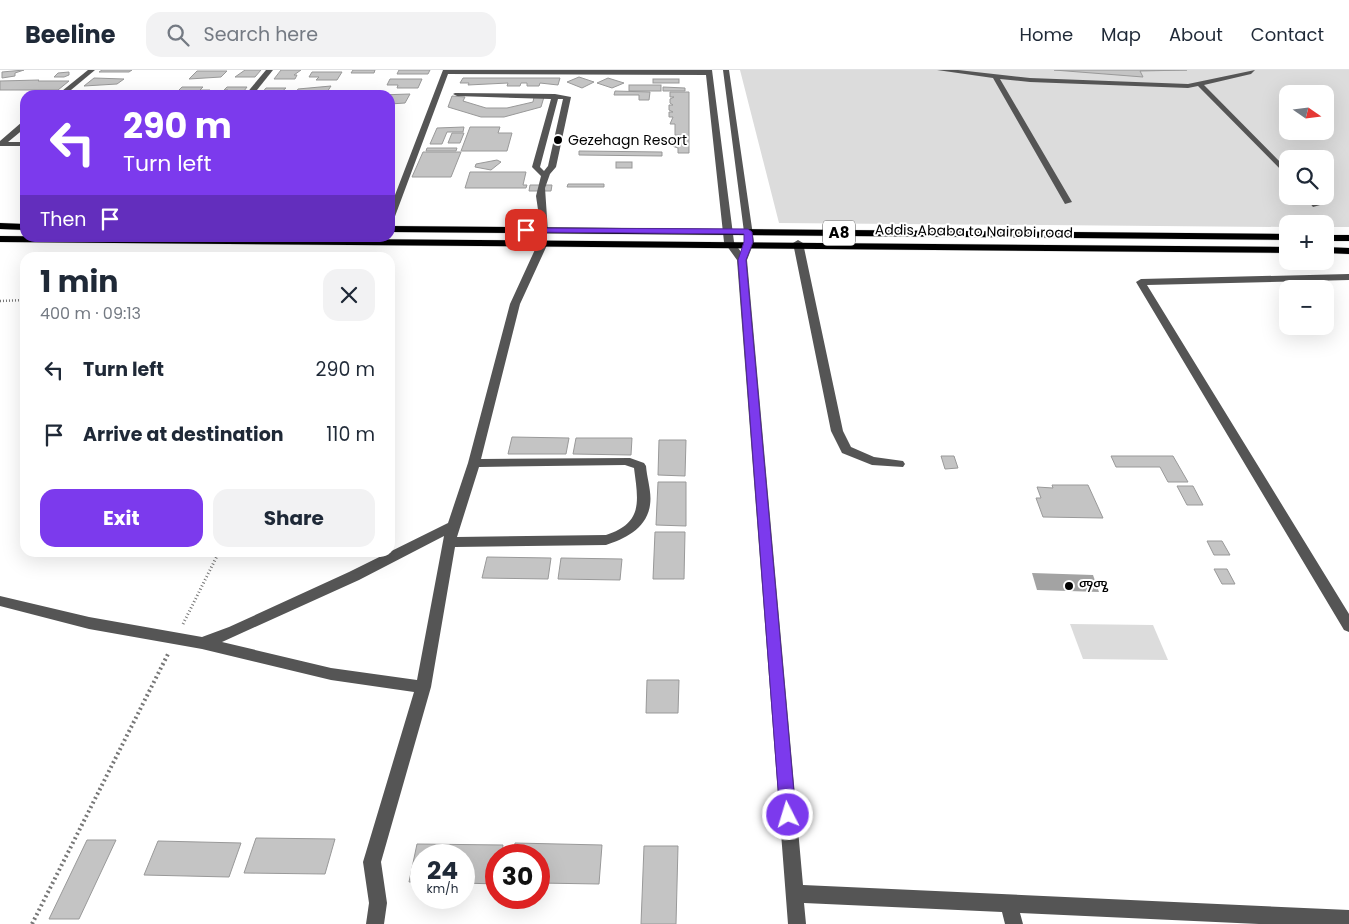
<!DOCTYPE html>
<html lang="en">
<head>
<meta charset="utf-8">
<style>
  :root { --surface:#fff; --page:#f2f2f3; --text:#1f2937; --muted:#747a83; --line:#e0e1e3; --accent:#7c3aed }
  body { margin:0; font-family:Poppins,"Noto Sans Ethiopic",sans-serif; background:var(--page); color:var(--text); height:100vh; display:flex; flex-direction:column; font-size:19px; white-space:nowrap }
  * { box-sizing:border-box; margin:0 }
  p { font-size:16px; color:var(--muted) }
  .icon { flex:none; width:28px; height:28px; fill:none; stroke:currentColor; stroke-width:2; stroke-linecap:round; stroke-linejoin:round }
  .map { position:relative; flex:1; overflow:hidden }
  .details { position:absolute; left:20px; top:182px; width:375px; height:305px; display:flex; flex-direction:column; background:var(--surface); border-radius:15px; box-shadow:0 5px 20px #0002 }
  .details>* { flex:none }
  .guide { position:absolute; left:20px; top:20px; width:375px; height:152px; border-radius:15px; box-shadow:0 5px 20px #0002; background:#7c3aed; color:#fff; overflow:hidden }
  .needle { width:32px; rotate:104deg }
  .buttons { position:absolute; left:1279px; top:15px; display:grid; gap:10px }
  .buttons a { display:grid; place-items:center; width:55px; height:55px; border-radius:10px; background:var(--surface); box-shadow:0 5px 20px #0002; font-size:25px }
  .speed { position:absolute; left:410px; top:774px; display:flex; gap:10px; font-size:25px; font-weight:700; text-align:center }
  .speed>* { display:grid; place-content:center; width:65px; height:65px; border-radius:50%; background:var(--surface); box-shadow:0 5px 20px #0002; line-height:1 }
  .speed small { font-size:12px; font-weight:400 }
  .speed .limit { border:8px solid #d22; background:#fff; color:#111 }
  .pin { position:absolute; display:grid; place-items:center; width:42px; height:42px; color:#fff; margin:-21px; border-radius:10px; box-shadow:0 2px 8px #0006 }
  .me { position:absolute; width:55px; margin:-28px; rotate:355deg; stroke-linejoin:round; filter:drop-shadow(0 0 4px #0008) }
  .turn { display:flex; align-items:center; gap:18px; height:105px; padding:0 20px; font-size:22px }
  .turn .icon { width:65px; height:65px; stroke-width:2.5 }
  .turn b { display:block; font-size:35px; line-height:42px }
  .then { display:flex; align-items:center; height:48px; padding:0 20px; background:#0003; gap:10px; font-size:19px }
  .round { display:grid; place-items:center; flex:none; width:52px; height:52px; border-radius:15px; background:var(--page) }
  .overview { display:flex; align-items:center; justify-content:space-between; height:85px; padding:0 20px }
  h1 { font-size:30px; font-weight:700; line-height:38px }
  .action { display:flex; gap:10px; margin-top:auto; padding:10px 20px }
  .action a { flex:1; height:58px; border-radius:15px; background:var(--accent); color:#fff; font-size:20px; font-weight:700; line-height:58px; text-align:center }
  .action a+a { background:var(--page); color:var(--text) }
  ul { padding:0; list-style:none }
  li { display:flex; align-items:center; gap:15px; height:65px; padding:0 20px }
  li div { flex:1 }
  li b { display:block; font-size:19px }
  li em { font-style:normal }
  header { display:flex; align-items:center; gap:30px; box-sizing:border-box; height:70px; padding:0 25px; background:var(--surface); border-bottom:1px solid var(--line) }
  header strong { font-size:24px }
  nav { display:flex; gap:28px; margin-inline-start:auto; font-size:18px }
  .search { width:350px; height:45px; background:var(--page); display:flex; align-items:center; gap:12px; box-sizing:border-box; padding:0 18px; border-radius:15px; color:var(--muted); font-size:19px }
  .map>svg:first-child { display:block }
</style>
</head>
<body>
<header>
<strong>Beeline</strong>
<div class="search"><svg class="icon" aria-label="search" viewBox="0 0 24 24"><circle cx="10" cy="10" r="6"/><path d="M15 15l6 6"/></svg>Search here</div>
<nav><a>Home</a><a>Map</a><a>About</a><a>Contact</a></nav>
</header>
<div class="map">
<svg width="1349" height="854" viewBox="0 0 1349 854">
  <rect width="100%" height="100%" fill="#fff"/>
  <!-- green -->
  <g fill="#dcdcdc" fill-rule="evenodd">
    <path d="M740 0H1349V157H1325V154H1288L1287 157 779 153ZM1288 24H1325V61H1288ZM1288 89H1325V126H1288Z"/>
    <path d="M1070 554 1153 555 1168 590 1083 589Z"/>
  </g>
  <!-- water -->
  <path fill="#a3a3a3" d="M1032 503 1093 505 1099 522 1037 520Z"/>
  <!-- building -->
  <g fill="#c4c4c4" stroke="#999">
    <path d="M24 0 15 3V6L2 8V2Z"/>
    <path d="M102 0H132L129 2H99Z"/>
    <path d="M245 0H261L255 7H235Z"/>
    <path d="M281 0H301L294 5H297L295 9H274Z"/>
    <path d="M353 0H375L374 3H351Z"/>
    <path d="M399 0H430L428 4H397Z"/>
    <path d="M1054 0H1187L1140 1 1143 7Z"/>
    <path d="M197 1H227L221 7 189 9Z"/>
    <path d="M69 2V5L64 7H54L58 3Z"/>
    <path d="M312 2H342L337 10H316L319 7H309Z"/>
    <path d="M579 7 594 12 582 18 567 12Z"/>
    <path d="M94 8 124 9 117 14 84 16Z"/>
    <path d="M463 8H560L558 15 540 13 539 16H527V13H521L520 16H507L508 13 468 15 469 13H460Z"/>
    <path d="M608 8 624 13 612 18 597 13Z"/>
    <path d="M390 9H422L418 18H397L398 15H387Z"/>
    <rect x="653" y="9" width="26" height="4"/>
    <path d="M39 10 38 11H69L58 20H0V11Z"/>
    <rect x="629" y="15" width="32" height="6"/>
    <path d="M331 16 325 25H294L298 19Z"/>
    <path d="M182 17H203L200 20H210L205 25H174Z"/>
    <path d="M227 17H247L241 25H223L228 20H224Z"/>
    <path d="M663 17 685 18V21H663Z"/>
    <path d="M266 18H286L278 25H260Z"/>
    <path d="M151 21H169L165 25H147Z"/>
    <path d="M615 21 650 22 649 30H639V25H614Z"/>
    <path d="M670 22H689V66L675 65V54H670L673 47H669V42H673L669 40V35H673L670 33V29L674 27H670Z"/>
    <path d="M410 24 405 33 390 34V25H379Z"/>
    <path d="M452 26 465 27 463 31 486 38H507L533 32 534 27H544L541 37 504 47H481L448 37Z"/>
    <path d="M464 57 463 62H447L442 74H430L437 58Z"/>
    <path d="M470 57H500L498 63H512L507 81H461Z"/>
    <path d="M452 63H464L460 73H448Z"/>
    <path d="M678 66H689V83H678V78L669 75 670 72 678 70Z"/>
    <path d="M427 78H457L456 81H426Z"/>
    <path d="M579 81 662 82V86L579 85Z"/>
    <path d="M423 82H461L451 107H412Z"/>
    <path d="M497 90 501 92 491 100 475 97 476 94Z"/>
    <rect x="616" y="92" width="16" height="6"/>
    <path d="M470 102H526L523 115H527L526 118H465Z"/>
    <path d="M568 114H604V117H567Z"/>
    <path d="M530 115H552L551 121H529Z"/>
    <path d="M512 367 569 368 566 384H508Z"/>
    <path d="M576 368H632L631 385 573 384Z"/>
    <path d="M659 370H686L685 406 658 405Z"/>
    <path d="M941 386H954L958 398 945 399Z"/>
    <path d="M1111 386H1173L1188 412H1168L1160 397H1116Z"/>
    <path d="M658 412H686V456L656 455Z"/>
    <path d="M1052 415H1088L1103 448 1043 447 1036 428H1041L1037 417 1053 418Z"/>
    <path d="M1177 416H1193L1203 435H1187Z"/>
    <path d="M655 462H685L684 509H653Z"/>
    <path d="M1207 471H1222L1230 485H1214Z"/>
    <path d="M487 487 551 488 548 509 482 508Z"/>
    <path d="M561 488 622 489 620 510 558 509Z"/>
    <path d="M1214 499H1227L1235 514H1222Z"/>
    <path d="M647 610H679L678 643H646Z"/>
    <path d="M256 768 335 769 325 804 244 803Z"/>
    <path d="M87 770H116L79 849H49Z"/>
    <path d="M158 771 241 773 229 807 144 805Z"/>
    <path d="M515 773 602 775 599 814 539 813V785H513Z"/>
    <path d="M417 774 503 775 502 785H496V814L464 813V785H421V812H409Z"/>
    <path d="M644 776H678L676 854H641Z"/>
  </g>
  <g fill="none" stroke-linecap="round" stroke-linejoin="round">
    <!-- highway casing -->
    <g stroke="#dbdbdb" stroke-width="1">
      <g id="highway">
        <path d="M0 153 25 154V160L0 159Z"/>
        <path d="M390 156 1288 164V170L390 162Z"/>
        <rect x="1325" y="165" width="24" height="6"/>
        <path d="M0 166 1288 177V183L0 172Z"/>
        <path d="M1325 177 1349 178V184L1325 183Z"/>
      </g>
    </g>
    <!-- path-far2 -->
    <path stroke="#777" stroke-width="2.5" stroke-dasharray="1 2" stroke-linecap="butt" d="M0 231 25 230"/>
    <!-- path-far1 -->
    <path stroke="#777" stroke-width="3" stroke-dasharray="1 2.5" stroke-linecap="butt" d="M183 554 219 482"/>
    <!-- path -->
    <path stroke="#777" stroke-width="4" stroke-dasharray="2 3" stroke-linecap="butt" d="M32 854 169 582"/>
    <!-- minor -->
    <g fill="#555" fill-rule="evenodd">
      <path d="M88 0H95L65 25H57Z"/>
      <path d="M266 0H273L253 25H245Z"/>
      <path d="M443 0H712L734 172 741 182 744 172V162L723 0H729L754 172 747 190 803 815 1349 840V854H1259L1020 843 1023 854H1005L1002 842 804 833 806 854H788L737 190 724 172 706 5 448 4 394 149 390 152V138Z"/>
      <path d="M937 0H958L1030 8 1188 14 1255 0 1251 4 1204 15 1288 100V107L1198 16 1188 18 1030 12 1000 9 1072 132 1065 134 993 8Z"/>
      <path d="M455 23 555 24 571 27 556 97 550 104 545 118 548 162 541 160 536 126 541 106 532 97 551 29 457 26 453 24ZM558 29H563L548 96 544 101 540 97Z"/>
      <path d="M22 52H25V58L8 72H25V76H0V71Z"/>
      <path d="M1304 126H1313L1320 135 1313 137Z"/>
      <path d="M543 170 548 173 520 234 481 389 630 388 644 393 646 396C647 409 652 422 650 435 647 458 625 469 606 475L455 477 431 617 381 792 387 833 384 854H366L369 833 363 792 414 622 331 610 202 579 89 559 0 536V526L89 547 202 567 229 557 349 502 448 453 468 393 510 234 538 173ZM625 395 634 398C638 430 644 453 606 465L457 467 479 397ZM444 466 417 610 331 598 222 572 359 510Z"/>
      <path d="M798 170 803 173 843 361 851 377 874 387 903 391 905 394 903 397 872 395 842 383 831 361 793 173Z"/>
      <path d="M1349 204V210L1147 215 1349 544V562L1344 560 1136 212 1141 209Z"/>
    </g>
    <!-- highway -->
    <use href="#highway" fill="#000" fill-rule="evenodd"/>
  </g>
  <!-- route -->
  <path fill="#7c3aed" stroke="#51269a" d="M526 158 748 159 752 162 753 172 746 190 796 745 794 750 788 752 783 750 780 745 738 190 744 172V164L523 162V158Z"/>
  <!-- markers -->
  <g fill="#000" stroke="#fff" stroke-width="2">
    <circle cx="558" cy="70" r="5"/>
    <circle cx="1069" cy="516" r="5"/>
  </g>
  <g text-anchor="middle" stroke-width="4" stroke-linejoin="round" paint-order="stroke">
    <!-- far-poi labels -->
    <g font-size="14" fill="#000" stroke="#fff" text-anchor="start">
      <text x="568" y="75">Gezehagn Resort</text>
    </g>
    <!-- far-street labels -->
    <g font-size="14" fill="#000" stroke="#fff">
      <text transform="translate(974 161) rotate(1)" y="5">Addis Ababa to Nairobi road</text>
    </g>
    <!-- shield labels -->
    <rect fill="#fff" stroke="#4c4c4c" stroke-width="1" x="823" y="150.5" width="32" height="25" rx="4"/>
    <g font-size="15" font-weight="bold" fill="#000">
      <text x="839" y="168">A8</text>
    </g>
    <!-- poi labels -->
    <g font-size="16" fill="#000" stroke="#fff" text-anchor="start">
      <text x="1079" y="522">ማሜ</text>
    </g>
  </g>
</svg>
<div class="buttons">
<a><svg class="needle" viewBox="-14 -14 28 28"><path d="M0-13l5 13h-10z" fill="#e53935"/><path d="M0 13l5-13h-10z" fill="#747a83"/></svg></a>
<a><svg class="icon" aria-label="search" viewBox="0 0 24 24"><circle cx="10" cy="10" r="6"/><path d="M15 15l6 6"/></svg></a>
<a>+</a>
<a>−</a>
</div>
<div class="speed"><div>24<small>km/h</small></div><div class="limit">30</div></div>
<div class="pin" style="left:526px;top:160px;background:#d93025"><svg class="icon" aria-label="arrive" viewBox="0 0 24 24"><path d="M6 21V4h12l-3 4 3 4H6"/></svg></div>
<svg class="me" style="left:788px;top:745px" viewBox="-20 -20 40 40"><circle r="17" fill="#7c3aed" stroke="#fff" stroke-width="3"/><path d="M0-11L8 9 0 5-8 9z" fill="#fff"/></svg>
<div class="guide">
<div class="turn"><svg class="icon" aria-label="left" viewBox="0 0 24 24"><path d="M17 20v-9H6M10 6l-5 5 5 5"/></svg><div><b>290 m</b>Turn left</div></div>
<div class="then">Then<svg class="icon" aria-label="arrive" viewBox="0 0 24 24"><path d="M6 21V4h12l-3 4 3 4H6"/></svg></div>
</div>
<section class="details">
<div class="overview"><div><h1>1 min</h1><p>400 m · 09:13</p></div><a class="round"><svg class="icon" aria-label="close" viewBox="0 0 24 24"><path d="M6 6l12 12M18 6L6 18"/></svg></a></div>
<ul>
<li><svg class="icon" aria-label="left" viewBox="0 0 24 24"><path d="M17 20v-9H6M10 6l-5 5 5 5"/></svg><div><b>Turn left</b></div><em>290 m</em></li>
<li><svg class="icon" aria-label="arrive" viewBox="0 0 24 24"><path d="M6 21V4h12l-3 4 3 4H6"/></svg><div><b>Arrive at destination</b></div><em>110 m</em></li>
</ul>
<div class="action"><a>Exit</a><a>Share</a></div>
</section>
</div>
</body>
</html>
